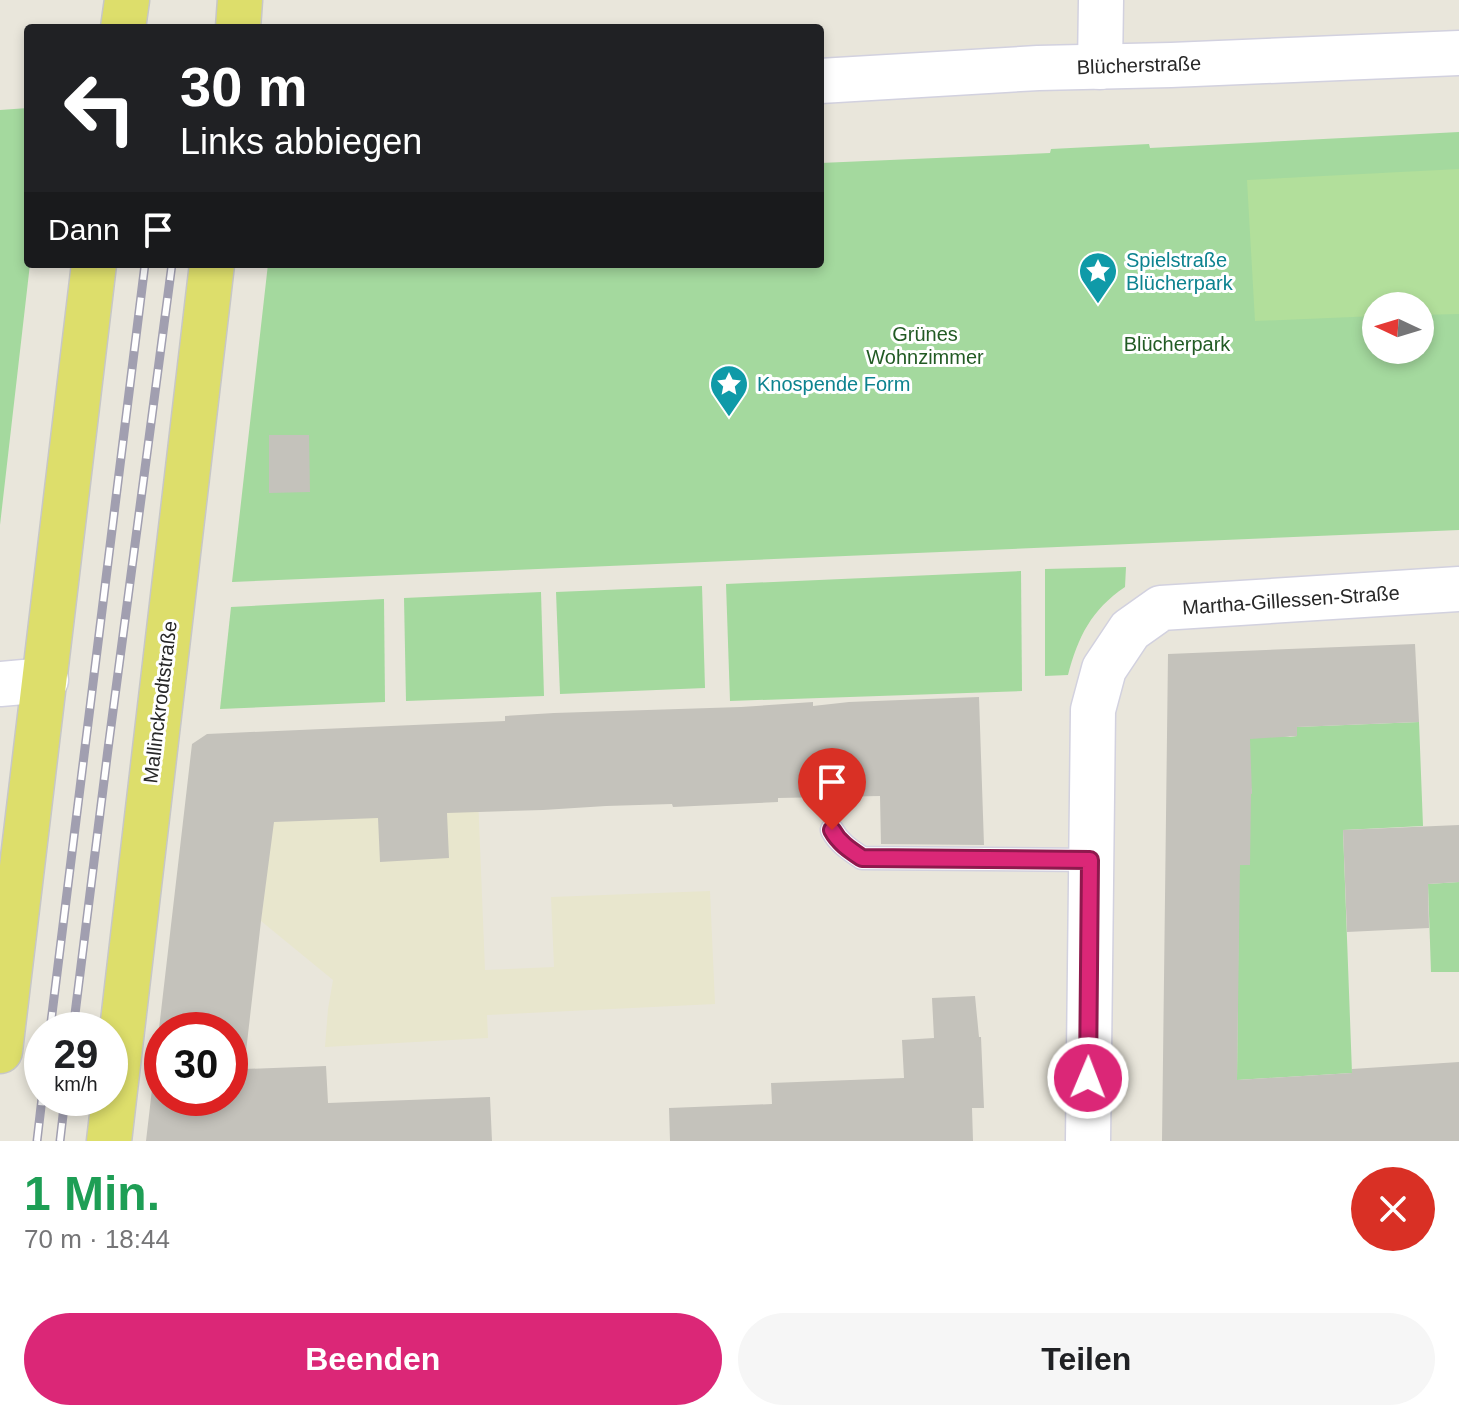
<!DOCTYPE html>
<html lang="de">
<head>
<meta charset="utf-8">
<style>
  :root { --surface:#fff; --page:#f6f6f6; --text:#202124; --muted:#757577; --accent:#db2777 }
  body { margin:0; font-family:Arial,sans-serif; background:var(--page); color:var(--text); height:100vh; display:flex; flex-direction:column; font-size:30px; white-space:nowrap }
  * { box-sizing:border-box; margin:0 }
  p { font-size:26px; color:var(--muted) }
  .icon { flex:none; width:44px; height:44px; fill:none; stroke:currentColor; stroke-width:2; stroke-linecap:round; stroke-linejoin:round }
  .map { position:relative; height:1141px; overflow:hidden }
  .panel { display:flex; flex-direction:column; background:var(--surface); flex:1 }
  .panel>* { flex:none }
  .hud { position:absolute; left:24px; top:24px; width:800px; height:244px; border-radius:8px; box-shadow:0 4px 12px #0003; background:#202124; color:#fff; overflow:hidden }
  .needle { width:52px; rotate:274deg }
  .fabs { position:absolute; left:1362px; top:292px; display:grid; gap:16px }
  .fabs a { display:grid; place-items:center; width:72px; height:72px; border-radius:50%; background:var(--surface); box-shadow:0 4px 12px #0003; font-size:40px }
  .speed { position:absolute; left:24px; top:1012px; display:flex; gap:16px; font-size:40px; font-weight:700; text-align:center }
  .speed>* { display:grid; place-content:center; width:104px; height:104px; border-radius:50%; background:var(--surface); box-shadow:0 4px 12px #0003; line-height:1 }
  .speed small { font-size:20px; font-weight:400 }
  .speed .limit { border:12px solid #d22; background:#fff; color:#111 }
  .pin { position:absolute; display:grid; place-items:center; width:68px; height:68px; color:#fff; margin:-82px -34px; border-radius:50% 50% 50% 0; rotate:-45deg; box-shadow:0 0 8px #0007 }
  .pin .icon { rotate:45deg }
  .me { position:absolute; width:88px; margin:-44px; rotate:1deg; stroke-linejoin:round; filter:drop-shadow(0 0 6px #0008) }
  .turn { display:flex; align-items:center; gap:28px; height:168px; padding:0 24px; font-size:36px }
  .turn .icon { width:104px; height:104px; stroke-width:2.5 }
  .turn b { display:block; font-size:56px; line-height:68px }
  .then { display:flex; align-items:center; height:76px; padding:0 24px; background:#0003; gap:16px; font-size:30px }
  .round { display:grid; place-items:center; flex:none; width:84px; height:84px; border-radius:42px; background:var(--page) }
  .summary { display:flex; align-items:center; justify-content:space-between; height:136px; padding:0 24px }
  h1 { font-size:48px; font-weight:600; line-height:60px; color:#1e9e55 }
  .primary-button { display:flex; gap:16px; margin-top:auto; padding:16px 24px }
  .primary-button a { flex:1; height:92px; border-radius:48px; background:var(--accent); color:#fff; font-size:32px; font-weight:600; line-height:92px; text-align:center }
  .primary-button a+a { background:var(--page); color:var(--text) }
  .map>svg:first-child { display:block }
</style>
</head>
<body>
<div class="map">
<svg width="1459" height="1141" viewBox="0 0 1459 1141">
  <rect width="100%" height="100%" fill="#e9e6db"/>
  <!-- education -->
  <path fill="#e8e6cd" d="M475 722 485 970 554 967 551 897 710 891 715 1004 487 1015 488 1038 325 1047 328 1009 333 980 261 921 273 822Z"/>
  <!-- green -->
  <g fill="#a4d99e" fill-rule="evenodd">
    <path d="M28 108V264H30L0 525V110Z"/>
    <path d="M1459 132V530L232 582 268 264H820V163L1050 153 1051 149 1149 144 1150 148ZM1376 306H1420V350H1376Z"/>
    <path d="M1126 567 1125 587C1091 610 1078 637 1068 675L1045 676V569Z"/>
    <path d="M1021 571 1022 691 730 701 726 584Z"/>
    <path d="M702 586 705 688 560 694 556 592Z"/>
    <path d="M541 592 544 696 406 701 404 598Z"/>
    <path d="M384 599 385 702 220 709 231 607Z"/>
    <path d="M1419 722 1423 826 1343 830 1352 1073 1237 1080 1239 865 1250 864 1240 794 1252 793 1240 730 1290 737 1297 736V727Z"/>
    <path d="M1459 882V972H1431L1428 884Z"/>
  </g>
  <!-- pitch -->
  <path fill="#b2df9b" d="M1459 169V314L1420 315V306H1376V316L1255 321 1247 180Z"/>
  <!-- building -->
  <g fill="#c4c2bb" fill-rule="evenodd">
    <path d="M269 435H309L310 492 269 493Z"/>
    <path d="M1415 644 1419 722 1297 727V736L1250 739 1252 794H1251L1250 865H1240L1237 1080 1352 1073V1069L1459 1062V1141H1162L1168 654Z"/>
    <path d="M979 697 984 845 881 844 880 796 778 798V802L673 807 672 804 606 806 543 810 447 813 449 858 380 862 378 818 274 822 261 921 244 1069 326 1066 328 1103 490 1097 492 1141H146L192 744 207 734 505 721V716L554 713 741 707 813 702V706L849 702ZM162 1030H230V1098H162Z"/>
    <path d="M1459 825V882L1428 884 1429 928 1347 932 1343 830Z"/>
    <path d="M975 996 979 1037H981L984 1108H972L973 1141H670L669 1108 772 1104 771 1083 904 1078 902 1040 934 1038 932 998Z"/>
  </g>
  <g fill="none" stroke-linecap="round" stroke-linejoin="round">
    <!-- lane casing -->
    <g stroke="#d2d1df" stroke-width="25">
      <path id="lane" d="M832 830C839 843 850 850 862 858L1090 860"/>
    </g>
    <!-- street casing -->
    <g stroke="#d2d1df" stroke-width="47">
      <g id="street">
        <path d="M1100 67 1101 0"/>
        <path d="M820 81 1038 68 1171 65 1459 53"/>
        <path d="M0 684 46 680"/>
        <path d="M1088 1141 1093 710 1104 669 1130 630 1161 608 1459 589"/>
      </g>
    </g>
    <!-- primary casing -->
    <g stroke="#c7c7c7" stroke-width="47">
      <g id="primary">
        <path d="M123 28 127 0"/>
        <path d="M238 28 240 0"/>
        <path d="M0 1051 94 264"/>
        <path d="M109 1141 212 264"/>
      </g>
    </g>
    <!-- lane -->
    <use href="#lane" stroke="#fff" stroke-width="22"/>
    <!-- street -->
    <use href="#street" stroke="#fff" stroke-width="44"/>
    <!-- primary -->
    <use href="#primary" stroke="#ddde6b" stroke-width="44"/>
    <!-- rail casing -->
    <g stroke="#a19fb0" stroke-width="9">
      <g id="rail">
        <path d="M50 1030 145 264"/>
        <path d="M73 1030 108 749 172 264"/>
        <path d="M37 1141 42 1098"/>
        <path d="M60 1141 65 1098"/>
      </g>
    </g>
    <!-- rail -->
    <use href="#rail" stroke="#fff" stroke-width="6" stroke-dasharray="18" stroke-linecap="butt"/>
  </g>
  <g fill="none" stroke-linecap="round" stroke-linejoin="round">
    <!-- route casing -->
    <g stroke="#8e194d" stroke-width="20">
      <path id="route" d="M832 830C839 843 850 850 862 858L1090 860 1088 1078"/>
    </g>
    <!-- route -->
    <use href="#route" stroke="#db2777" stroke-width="14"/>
  </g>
  <!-- icons -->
  <defs>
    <g id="sight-pin" transform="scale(2)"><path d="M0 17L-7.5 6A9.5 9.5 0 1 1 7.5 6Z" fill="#0f9aa8" stroke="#fff"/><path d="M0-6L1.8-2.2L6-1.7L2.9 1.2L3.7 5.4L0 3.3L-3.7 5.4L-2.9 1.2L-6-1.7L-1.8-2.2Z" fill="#fff"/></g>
  </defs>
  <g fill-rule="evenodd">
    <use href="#sight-pin" x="1098" y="271"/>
    <use href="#sight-pin" x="729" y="384"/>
  </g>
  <g text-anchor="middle" stroke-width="6" stroke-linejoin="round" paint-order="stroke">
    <!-- street labels -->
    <g font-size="20" fill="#282828" stroke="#fff">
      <text transform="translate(1139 65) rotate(-2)" y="7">Blücherstraße</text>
      <text transform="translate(1291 600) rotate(-4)" y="7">Martha-Gillessen-Straße</text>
      <text transform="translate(160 702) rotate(-83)" y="7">Mallinckrodtstraße</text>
    </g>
    <!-- culture labels -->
    <g font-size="20" fill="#0d838f" stroke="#fff" text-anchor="start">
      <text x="1126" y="267">Spielstraße<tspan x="1126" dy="23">Blücherpark</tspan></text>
      <text x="757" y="391">Knospende Form</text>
    </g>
    <!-- park labels -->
    <g font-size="20" fill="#225b24" stroke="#fff">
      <text x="925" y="341">Grünes<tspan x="925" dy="23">Wohnzimmer</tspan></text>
      <text x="1177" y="351">Blücherpark</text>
    </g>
  </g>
</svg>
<div class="fabs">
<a><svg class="needle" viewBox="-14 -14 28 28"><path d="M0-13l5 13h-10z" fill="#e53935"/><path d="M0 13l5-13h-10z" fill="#757577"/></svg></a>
</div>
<div class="speed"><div>29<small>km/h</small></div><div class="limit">30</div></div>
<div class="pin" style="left:832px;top:830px;background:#d93025"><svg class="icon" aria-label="arrive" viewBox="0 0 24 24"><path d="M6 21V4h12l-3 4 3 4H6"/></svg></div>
<svg class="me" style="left:1088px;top:1078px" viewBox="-20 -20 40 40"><circle r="17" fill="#db2777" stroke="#fff" stroke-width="3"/><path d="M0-11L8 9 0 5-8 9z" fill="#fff"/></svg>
<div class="hud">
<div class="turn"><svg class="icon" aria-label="left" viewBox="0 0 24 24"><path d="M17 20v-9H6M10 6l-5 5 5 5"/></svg><div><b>30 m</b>Links abbiegen</div></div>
<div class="then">Dann<svg class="icon" aria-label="arrive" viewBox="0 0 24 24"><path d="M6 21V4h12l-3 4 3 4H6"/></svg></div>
</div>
</div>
<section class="panel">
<div class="summary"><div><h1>1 Min.</h1><p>70 m · 18:44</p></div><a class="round" style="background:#d93025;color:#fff"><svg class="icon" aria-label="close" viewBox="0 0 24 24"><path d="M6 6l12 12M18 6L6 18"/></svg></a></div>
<div class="primary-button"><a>Beenden</a><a>Teilen</a></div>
</section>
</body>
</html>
